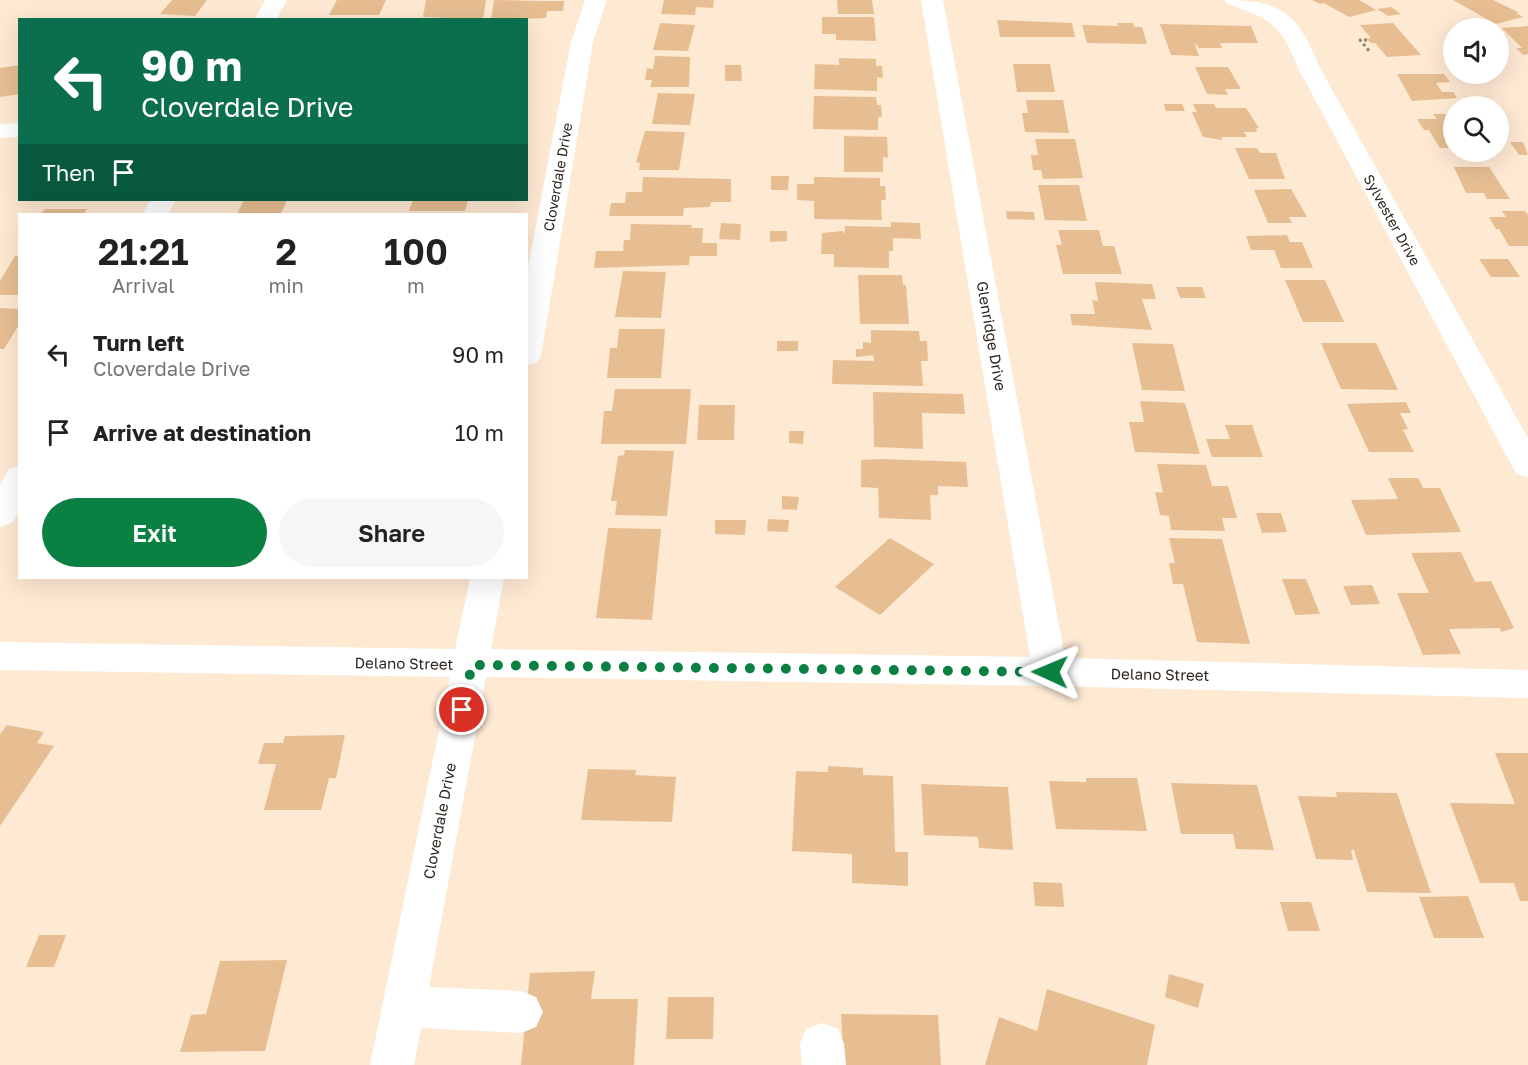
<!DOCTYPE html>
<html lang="en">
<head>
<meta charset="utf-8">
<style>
  :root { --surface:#fff; --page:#f6f6f6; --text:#222; --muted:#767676; --accent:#0b8043 }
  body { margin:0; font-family:"Golos Text",sans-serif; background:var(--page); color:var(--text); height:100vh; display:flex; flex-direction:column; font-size:22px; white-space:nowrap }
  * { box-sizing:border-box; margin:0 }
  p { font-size:20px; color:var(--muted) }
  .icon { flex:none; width:33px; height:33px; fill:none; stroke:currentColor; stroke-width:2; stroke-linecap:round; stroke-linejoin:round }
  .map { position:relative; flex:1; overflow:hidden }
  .sheet { position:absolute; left:18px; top:213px; width:510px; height:366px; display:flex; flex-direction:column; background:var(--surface); border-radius:0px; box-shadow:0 6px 24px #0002 }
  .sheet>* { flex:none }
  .hud { position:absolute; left:18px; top:18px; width:510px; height:183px; border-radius:0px; box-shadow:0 6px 24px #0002; background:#0b6e4f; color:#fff; overflow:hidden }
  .buttons { position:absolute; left:1443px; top:18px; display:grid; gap:12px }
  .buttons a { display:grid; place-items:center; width:66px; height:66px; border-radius:50%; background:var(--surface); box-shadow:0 6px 24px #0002; font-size:30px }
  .pin { position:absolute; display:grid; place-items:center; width:51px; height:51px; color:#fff; margin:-26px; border:3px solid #fff; border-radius:50%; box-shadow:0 2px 6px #0007 }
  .me { position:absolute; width:66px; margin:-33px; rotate:271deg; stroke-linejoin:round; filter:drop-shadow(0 0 4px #0008) }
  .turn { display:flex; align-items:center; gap:21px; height:126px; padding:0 24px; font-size:27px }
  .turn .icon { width:78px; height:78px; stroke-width:2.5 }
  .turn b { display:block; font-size:42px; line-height:51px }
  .then { display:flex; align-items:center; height:57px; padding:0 24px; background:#0003; gap:12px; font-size:22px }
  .eta { display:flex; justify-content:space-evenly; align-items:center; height:102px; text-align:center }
  .eta b { font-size:36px; font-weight:600; line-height:42px }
  .primary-button { display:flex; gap:12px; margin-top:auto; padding:12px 24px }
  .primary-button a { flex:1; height:69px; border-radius:36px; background:var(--accent); color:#fff; font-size:24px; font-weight:600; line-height:69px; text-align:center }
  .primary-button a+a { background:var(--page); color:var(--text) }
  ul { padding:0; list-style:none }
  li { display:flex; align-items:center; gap:18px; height:78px; padding:0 24px }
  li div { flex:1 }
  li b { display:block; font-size:22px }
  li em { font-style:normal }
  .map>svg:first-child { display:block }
</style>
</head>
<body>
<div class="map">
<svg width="1528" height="1065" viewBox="0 0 1528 1065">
  <rect width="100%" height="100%" fill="#fee9d3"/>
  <!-- building -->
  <g fill="#e7be92">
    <path d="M172 0H207L195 16 160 14Z"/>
    <path d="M337 0H386L379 15H329Z"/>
    <path d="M426 0H486L483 20 423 17Z"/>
    <path d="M494 0 545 1H564L563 11H547L546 18 491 20Z"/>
    <path d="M664 0H714L713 8 696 7 695 15 661 14Z"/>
    <path d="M837 0H872L874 14H838Z"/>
    <path d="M1312 0H1359L1376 10 1349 17 1324 3 1320 4Z"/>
    <path d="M1453 0H1493L1518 12 1516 13 1523 17 1496 24Z"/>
    <path d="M1391 7 1401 14 1388 16 1377 9Z"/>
    <path d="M822 17H874L876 41 836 40V34H822Z"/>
    <path d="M997 20 1072 23 1075 37H1000Z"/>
    <path d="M660 23 695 25 688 51 653 50Z"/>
    <path d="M1117 23H1133L1134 27H1142L1147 44 1087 43 1082 25 1118 26Z"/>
    <path d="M1393 23 1421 55 1387 57 1375 43H1371L1366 39 1371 38 1360 25Z"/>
    <path d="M1160 24 1251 26 1258 43H1220L1222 48H1199L1194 42 1199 56 1171 55Z"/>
    <path d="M1528 26V54L1523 55 1516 48H1522L1502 28Z"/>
    <path d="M655 56 690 57 689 87H650L652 80H645L647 68 653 69Z"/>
    <path d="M839 58 876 59V66H882L883 78 877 77V91L814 89 815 64 839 65Z"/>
    <path d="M1013 64H1050L1055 92H1017Z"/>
    <path d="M20 65V94L0 97V68Z"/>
    <path d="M725 65H741L742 81H725Z"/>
    <path d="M1195 67H1228L1241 89H1225L1228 95 1207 94Z"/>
    <path d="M1397 74H1444L1450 82 1436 83 1442 92H1453L1457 98 1412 101Z"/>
    <path d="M658 93 695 94 690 125 652 124Z"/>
    <path d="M814 96 876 97 877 105H881L882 117H878V130L813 129Z"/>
    <path d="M1026 100H1063L1069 133 1025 132 1022 113H1028Z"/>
    <path d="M1164 104H1182L1185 111H1166Z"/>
    <path d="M1193 104H1214L1216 108H1246L1259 128H1256L1257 132H1244L1247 137H1222V140L1203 137 1192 112H1197Z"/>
    <path d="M1433 114H1454V148H1440L1429 130H1424L1417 119H1437Z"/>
    <path d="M645 131 685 132 679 170H639L640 163 636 162Z"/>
    <path d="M844 136 887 137 888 158 883 157V172H844Z"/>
    <path d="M1035 139H1075L1083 178 1043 179 1041 170H1033L1031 155H1038Z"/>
    <path d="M1510 142H1523L1528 155H1519Z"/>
    <path d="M1235 148H1257L1260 153H1276L1285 179H1249Z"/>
    <path d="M1454 167H1489L1510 199H1487L1484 193H1466Z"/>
    <path d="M771 176H789L788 190H771Z"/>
    <path d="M643 177 731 179V202H711L710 207 684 208 683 216H609L611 203H625L626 192H642Z"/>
    <path d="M814 177 880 178V186H885L886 200H881L882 220 814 219V201L797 200V184H814Z"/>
    <path d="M1038 185H1079L1087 221 1045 220Z"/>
    <path d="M1291 189 1307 217H1289L1292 223H1268L1254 190Z"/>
    <path d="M244 200H287L281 214H237Z"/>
    <path d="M413 200H468L465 211H409Z"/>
    <path d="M45 209H87L84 214H41Z"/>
    <path d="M1006 211 1034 212 1035 220 1007 219Z"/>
    <path d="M1502 211H1525L1528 215V246H1509L1499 229H1496L1489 217H1506Z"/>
    <path d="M891 222 920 223 921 239 893 238V251H889V268L834 267V254H821L822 233 843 231 845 234V226L891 227Z"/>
    <path d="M721 223 741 224 740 240 719 239Z"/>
    <path d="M631 224 692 225 691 228H703L702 243H717V256H690L689 265 594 268 596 251H623L624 240H630Z"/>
    <path d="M1058 230H1099L1103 246H1114L1122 274H1063L1056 245H1062Z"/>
    <path d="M770 231H787V241L770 242Z"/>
    <path d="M1287 235 1290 242H1302L1313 268H1281L1274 250H1251L1246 236Z"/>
    <path d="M15 256H20V295H0V281Z"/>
    <path d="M1479 259H1508L1520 277H1491Z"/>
    <path d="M623 271 666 272 661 318 615 317Z"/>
    <path d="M858 275H902L903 285H906L909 324H860Z"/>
    <path d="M1285 280H1325L1344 322H1303Z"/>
    <path d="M1095 282 1152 284 1156 299H1142L1152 330 1072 325 1070 314H1095L1092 300 1098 301Z"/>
    <path d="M1176 287H1202L1206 298H1180Z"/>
    <path d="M0 308 20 309V323L4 349H0Z"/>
    <path d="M619 329H665L661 378H607L610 348H617Z"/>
    <path d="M871 330 919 331 920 341H927L928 361H921L923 386 832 384 833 360 874 361 873 355 856 357V349H863V342L871 343Z"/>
    <rect x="777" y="341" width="21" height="10"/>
    <path d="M1132 343 1173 344 1185 391 1142 390Z"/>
    <path d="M1321 343H1376L1398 390 1341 389Z"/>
    <path d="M615 389H691L686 444H601L604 411H612Z"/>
    <path d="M873 392 963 394 965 414 922 413 923 449 874 447Z"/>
    <path d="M1140 401 1185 403 1200 454 1135 452 1129 422H1144Z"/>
    <path d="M1406 402 1411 413H1400L1408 429 1403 430 1414 452H1369L1347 404Z"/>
    <path d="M699 405H735L734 440H697Z"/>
    <path d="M1225 425H1252L1263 457H1212L1206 439H1230Z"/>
    <path d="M789 431H804L803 444 789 443Z"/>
    <path d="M625 450 674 451 667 516 615 515 617 501H611L618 456 624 455Z"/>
    <path d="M880 459 966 462 968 487 938 486V495H930L931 520 879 518 878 488 861 487V460Z"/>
    <path d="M1157 464 1206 465 1212 486H1228L1237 518H1222L1225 531 1171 530 1169 516 1160 515 1155 492 1163 493Z"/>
    <path d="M1388 478H1418L1423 488H1440L1461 532 1366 535 1351 500 1398 499Z"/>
    <path d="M782 496 799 497 797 510 782 509Z"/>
    <path d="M1256 513H1281L1287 532 1262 533Z"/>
    <path d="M768 519 789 520 788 532 767 531Z"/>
    <path d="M715 520H746L745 535 715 534Z"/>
    <path d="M608 528 661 529 652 620 596 618Z"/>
    <path d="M890 538 934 564 880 615 835 587Z"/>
    <path d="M1169 538 1222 539 1250 644 1197 642 1183 584H1173L1169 563H1175Z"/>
    <path d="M1461 552 1475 582 1491 581 1514 628 1501 632 1500 628 1449 629 1461 654 1423 655 1397 593H1429L1411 553Z"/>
    <path d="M1282 579H1306L1320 614 1295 615Z"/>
    <path d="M1372 585 1380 604 1351 605 1343 586Z"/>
    <path d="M7 725 44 732 37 743 54 746 0 826V734Z"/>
    <path d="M345 735 336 778H329L321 810H264L276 764H258L264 743H283L285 736Z"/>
    <path d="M1495 753H1528V901H1520L1514 883H1480L1450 803 1515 804Z"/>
    <path d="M828 766 863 768V775L893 776 895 852H908V886L852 883V854L792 851 796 771 828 772Z"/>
    <path d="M588 769 636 770 635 775 676 777 672 822 581 820Z"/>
    <path d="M1086 778H1137L1147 831 1056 829 1049 781 1086 782Z"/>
    <path d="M1171 783 1257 785 1274 850 1236 849 1233 834H1181Z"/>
    <path d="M921 784 1008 787 1013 850 979 848 978 837 924 835Z"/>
    <path d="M1336 792 1397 793 1431 893 1367 892 1354 850H1351L1353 860 1316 859 1298 796 1337 797Z"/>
    <path d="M1033 882 1062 883 1064 907 1035 906Z"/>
    <path d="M1468 896 1484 938H1434L1419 897Z"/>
    <path d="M1280 902H1311L1320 931H1288Z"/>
    <path d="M39 935H66L54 967H26Z"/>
    <path d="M287 960 265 1051 180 1052 191 1015 206 1014 220 961Z"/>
    <path d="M595 971 591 999H638L634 1065H521L530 973Z"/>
    <path d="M1169 974 1204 984 1198 1008 1165 997Z"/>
    <path d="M1047 989 1155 1025 1147 1065H985L999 1017 1037 1031Z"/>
    <path d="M668 997H714L713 1039H666Z"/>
    <path d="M841 1014 938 1015 941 1065H844Z"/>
  </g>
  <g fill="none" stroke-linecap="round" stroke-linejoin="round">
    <!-- path -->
    <path stroke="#928475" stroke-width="3" stroke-dasharray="3 3" stroke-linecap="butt" d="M1367 40H1360L1370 52"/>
    <!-- minor -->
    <g fill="#fff" fill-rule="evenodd">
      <path d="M265 0H287L276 20H254Z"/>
      <path d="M585 0H607L593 42 541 356 536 363 526 365V277L571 42Z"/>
      <path d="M921 0H943L1065 658 1528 670V698L1050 686 486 677 429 987 521 991 536 997 543 1012 536 1027 521 1033 421 1028 414 1065H370L450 677 0 670V642L455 649 470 578H504L491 649 1030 657Z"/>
      <path d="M1224 0C1284 0 1298 15 1320 68L1528 438V477L1517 474 1512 466 1298 68C1280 23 1272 20 1228 4Z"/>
      <path d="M20 123V137L0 138V124Z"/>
      <path d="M151 200H176L168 214H142Z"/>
      <path d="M20 466V509L12 523 0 527V485L9 469Z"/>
      <path d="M822 1023 838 1029 844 1044 846 1065H802L800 1044 806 1029Z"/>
    </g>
  </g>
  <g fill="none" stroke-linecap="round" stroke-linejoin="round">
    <!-- route -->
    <path stroke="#0b8043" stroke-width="10" stroke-dasharray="0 18" d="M462 710 472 665 1050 672"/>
  </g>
  <g text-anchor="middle" stroke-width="5" stroke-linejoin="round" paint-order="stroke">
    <!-- far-street labels -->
    <g font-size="14" fill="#2f271f" stroke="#fff">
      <text transform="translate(558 177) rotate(-80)" y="5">Cloverdale Drive</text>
      <text transform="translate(1392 220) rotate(61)" y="5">Sylvester Drive</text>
    </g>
    <!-- street labels -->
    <g font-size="15" fill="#2f271f" stroke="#fff">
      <text transform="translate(991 336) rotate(80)" y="5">Glenridge Drive</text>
      <text transform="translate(404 664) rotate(1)" y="5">Delano Street</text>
      <text transform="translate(1160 675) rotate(1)" y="5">Delano Street</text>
      <text transform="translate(440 821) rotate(-79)" y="5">Cloverdale Drive</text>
    </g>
  </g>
</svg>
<div class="buttons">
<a><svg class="icon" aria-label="sound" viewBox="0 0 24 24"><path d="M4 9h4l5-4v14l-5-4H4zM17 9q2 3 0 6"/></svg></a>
<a><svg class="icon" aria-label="search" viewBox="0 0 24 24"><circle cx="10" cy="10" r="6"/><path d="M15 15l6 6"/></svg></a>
</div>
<div class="pin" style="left:462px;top:710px;background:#d93025"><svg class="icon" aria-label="arrive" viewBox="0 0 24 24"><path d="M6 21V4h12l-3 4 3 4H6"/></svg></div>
<svg class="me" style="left:1050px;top:672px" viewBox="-20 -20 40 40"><path d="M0-17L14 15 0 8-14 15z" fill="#0b8043" stroke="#fff" stroke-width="4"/></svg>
<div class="hud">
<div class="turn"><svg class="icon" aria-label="left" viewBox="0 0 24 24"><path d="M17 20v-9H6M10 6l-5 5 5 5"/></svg><div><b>90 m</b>Cloverdale Drive</div></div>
<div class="then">Then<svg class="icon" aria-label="arrive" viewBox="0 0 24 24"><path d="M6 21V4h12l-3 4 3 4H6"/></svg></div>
</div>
<section class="sheet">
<div class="eta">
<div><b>21:21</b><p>Arrival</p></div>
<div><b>2</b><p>min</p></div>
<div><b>100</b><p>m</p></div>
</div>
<ul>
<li><svg class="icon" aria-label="left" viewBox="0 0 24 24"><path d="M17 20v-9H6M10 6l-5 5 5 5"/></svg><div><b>Turn left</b><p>Cloverdale Drive</p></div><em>90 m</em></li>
<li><svg class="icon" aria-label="arrive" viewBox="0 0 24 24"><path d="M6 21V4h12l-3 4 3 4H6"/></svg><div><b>Arrive at destination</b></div><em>10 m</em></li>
</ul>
<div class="primary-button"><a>Exit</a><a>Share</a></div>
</section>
</div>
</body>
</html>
